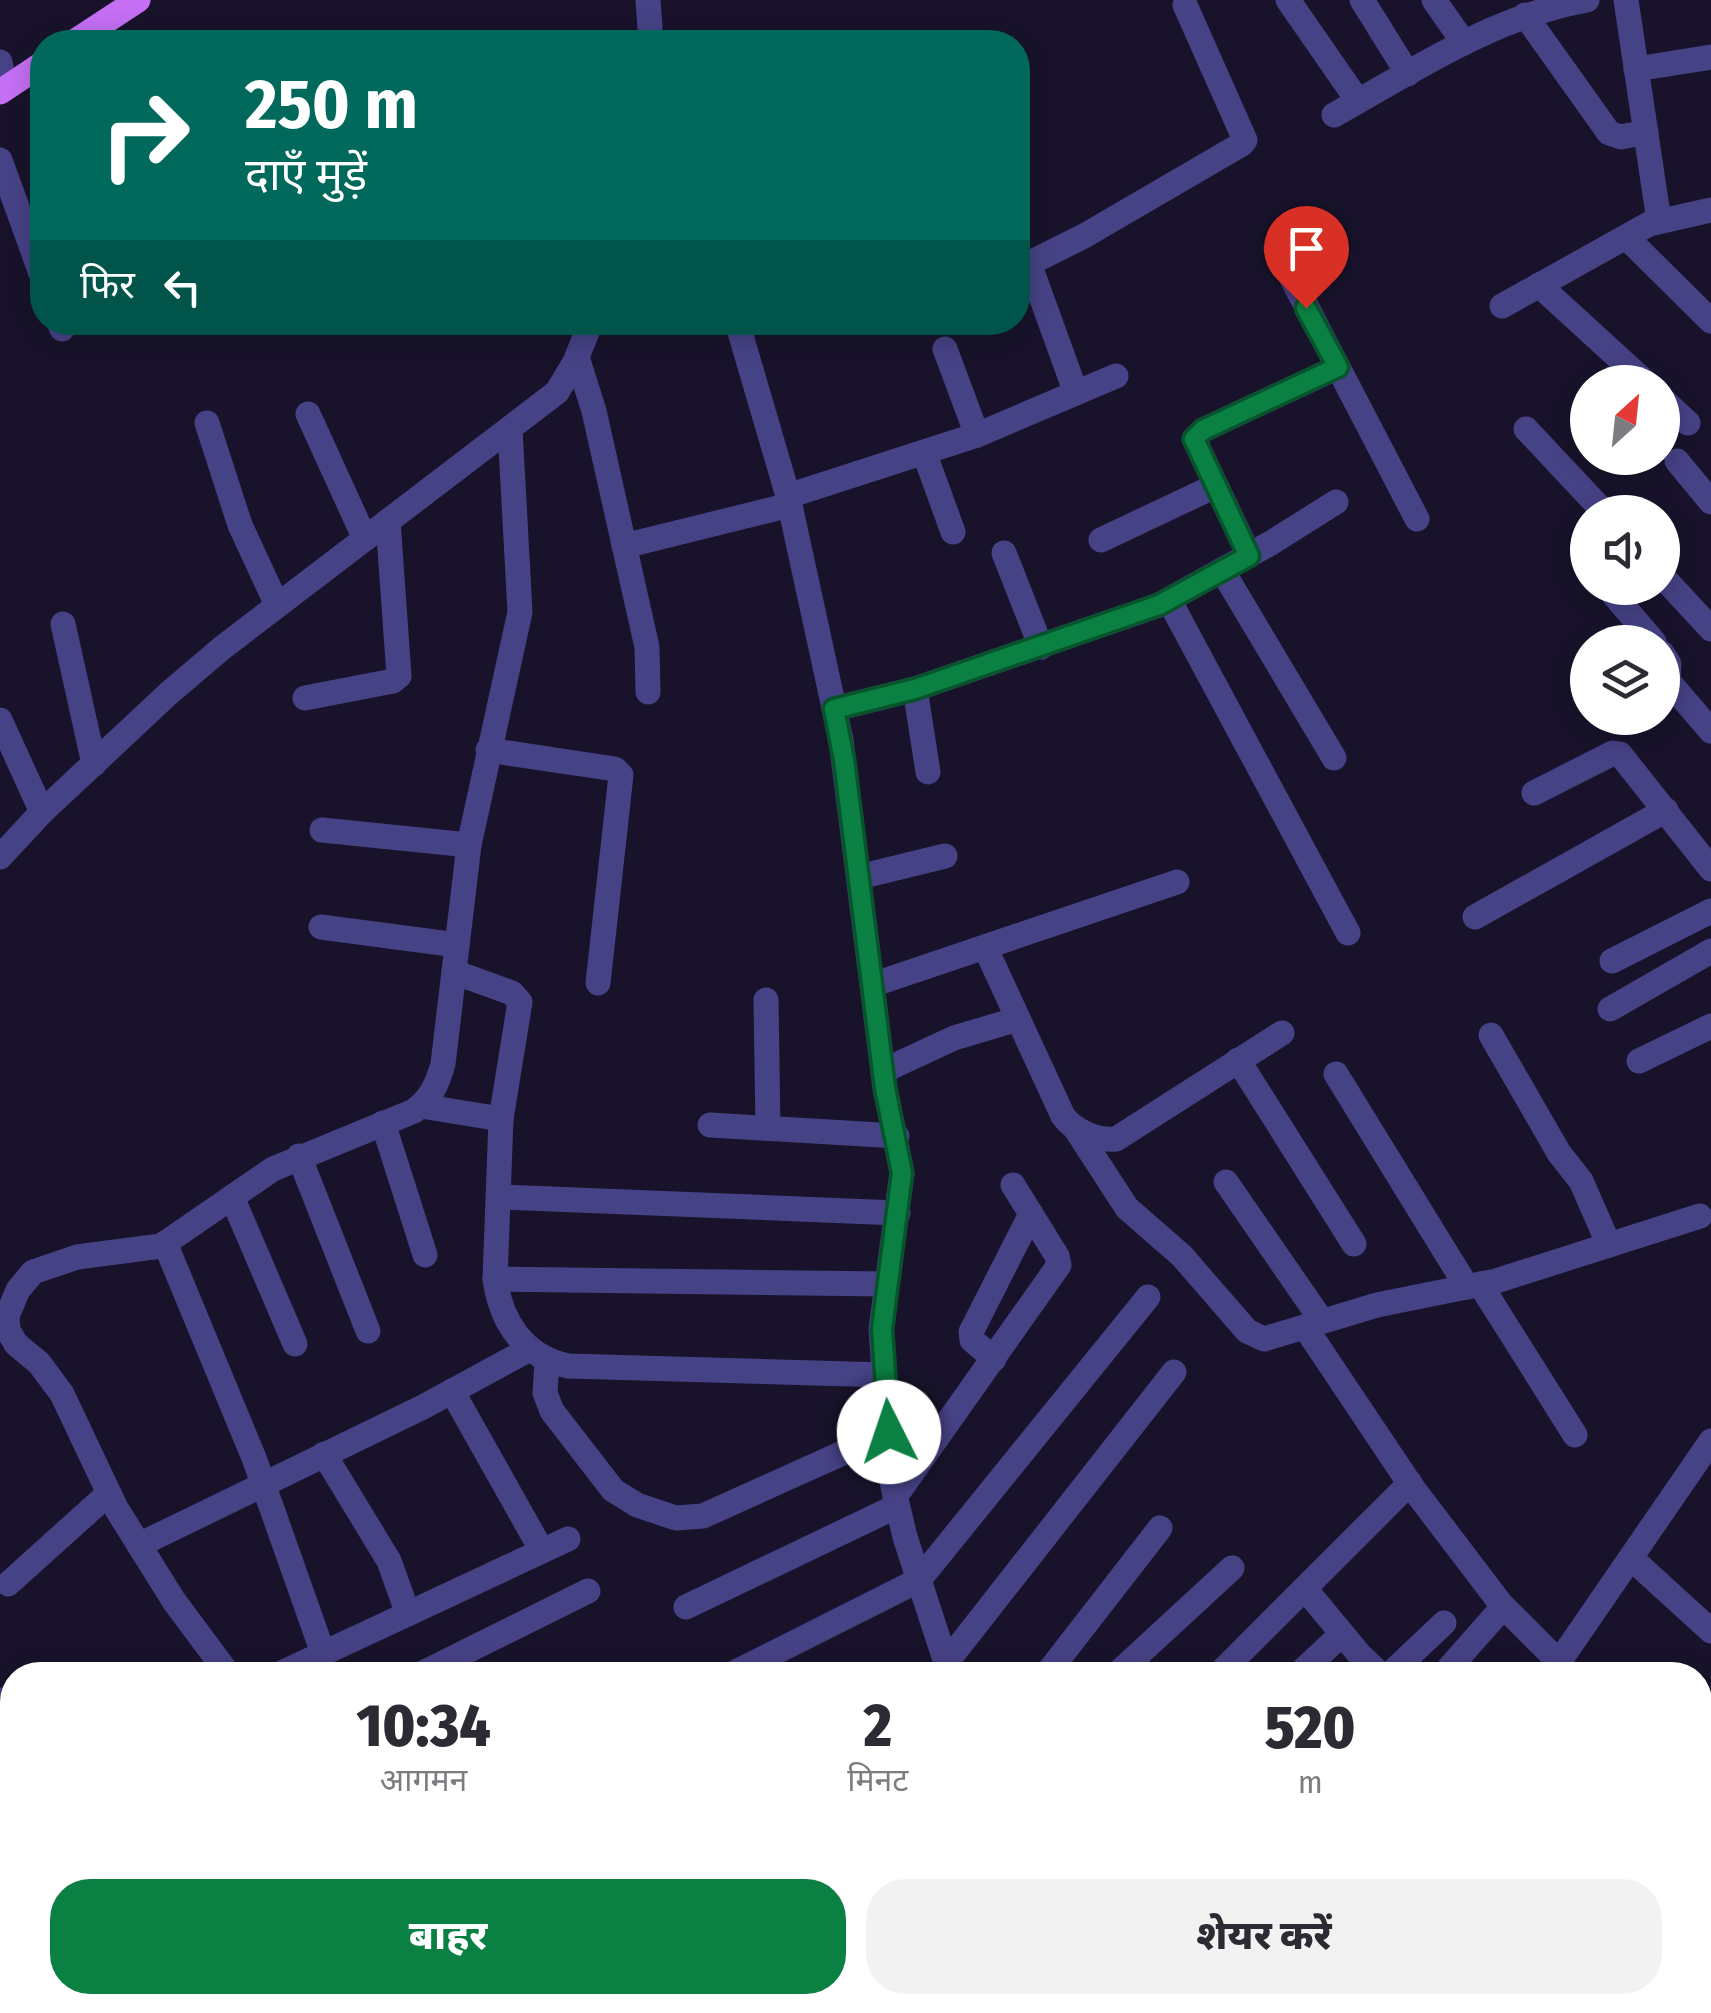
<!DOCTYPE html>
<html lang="hi">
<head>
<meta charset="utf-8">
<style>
  :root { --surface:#fff; --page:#f2f2f3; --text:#2b2b33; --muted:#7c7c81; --accent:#0b8043 }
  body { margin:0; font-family:"Fira Sans Condensed","Noto Sans Devanagari",sans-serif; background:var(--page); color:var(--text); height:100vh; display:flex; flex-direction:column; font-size:38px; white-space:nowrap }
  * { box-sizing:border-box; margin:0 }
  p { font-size:32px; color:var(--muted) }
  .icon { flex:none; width:55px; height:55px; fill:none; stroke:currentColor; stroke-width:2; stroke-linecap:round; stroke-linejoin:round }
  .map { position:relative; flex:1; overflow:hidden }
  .panel { position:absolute; left:0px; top:1662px; width:1712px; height:352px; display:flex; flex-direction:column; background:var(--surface); border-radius:40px 40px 0 0; box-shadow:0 5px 25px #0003 }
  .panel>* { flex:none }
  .hud { position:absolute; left:30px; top:30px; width:1000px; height:305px; border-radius:40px; box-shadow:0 5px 25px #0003; background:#00695c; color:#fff; overflow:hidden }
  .needle { width:65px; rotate:27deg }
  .buttons { position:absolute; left:1570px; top:365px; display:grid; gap:20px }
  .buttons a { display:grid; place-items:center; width:110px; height:110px; border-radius:50%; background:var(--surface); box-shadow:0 5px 25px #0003; font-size:50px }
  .pin { position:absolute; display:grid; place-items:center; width:85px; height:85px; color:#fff; margin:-102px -42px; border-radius:50% 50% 50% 0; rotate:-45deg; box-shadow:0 0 10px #0007 }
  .pin .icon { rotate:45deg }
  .me { position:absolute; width:110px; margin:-55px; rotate:356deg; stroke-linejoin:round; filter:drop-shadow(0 0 8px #0008) }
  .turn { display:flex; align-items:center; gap:35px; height:210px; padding:0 50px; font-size:45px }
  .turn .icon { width:130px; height:130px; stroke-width:2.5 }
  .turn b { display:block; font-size:70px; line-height:85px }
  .then { display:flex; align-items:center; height:95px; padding:0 50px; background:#0003; gap:20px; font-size:38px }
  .eta { display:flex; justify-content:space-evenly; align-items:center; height:170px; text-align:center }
  .eta b { font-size:60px; font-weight:800; line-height:70px }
  .cta { display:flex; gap:20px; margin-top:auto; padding:20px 50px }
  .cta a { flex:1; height:115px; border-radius:40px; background:var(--accent); color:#fff; font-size:40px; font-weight:800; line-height:115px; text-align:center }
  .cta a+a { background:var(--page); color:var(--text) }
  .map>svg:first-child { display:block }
</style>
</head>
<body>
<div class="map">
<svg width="1711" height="2013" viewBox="0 0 1711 2013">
  <rect width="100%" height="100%" fill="#18132b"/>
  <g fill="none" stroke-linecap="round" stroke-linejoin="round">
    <!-- minor -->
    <g stroke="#464286" stroke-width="25">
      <path d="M648 0 651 42"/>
      <path d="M1288 0 1358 101"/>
      <path d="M1362 0 1408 74"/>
      <path d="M1434 0 1464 43"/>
      <path d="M1626 0 1659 221"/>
      <path d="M1525 15 1609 133 1621 137 1646 132"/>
      <path d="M0 62 6 88"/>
      <path d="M1636 69 1711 57"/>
      <path d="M1334 115C1416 69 1493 17 1587 0"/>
      <path d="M0 160 42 276"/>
      <path d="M1626 237 1711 321"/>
      <path d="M1276 248 1417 519"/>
      <path d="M1539 285 1645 382"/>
      <path d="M1502 306 1649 224 1711 210"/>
      <path d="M59 322 62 329"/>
      <path d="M737 322 788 496 841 740 885 1088 902 1173 881 1329 892 1482 905 1537 950 1675"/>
      <path d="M945 349 977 435"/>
      <path d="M577 357 594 411 647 647 648 692"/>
      <path d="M1076 393 1030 266 1034 261 1084 236 1242 144 1245 140 1185 5"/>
      <path d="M1662 399 1688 423"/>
      <path d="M308 414 365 539"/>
      <path d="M207 423 240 525 277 605"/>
      <path d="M1526 429 1604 512"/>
      <path d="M924 452 953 532"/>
      <path d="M1677 461 1711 502"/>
      <path d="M788 496 977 435 1116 376"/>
      <path d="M1101 540 1215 486"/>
      <path d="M624 546 790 505"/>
      <path d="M1004 553 1041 647"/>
      <path d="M1249 555 1194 439 1203 430 1338 367"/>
      <path d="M1222 570 1334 758"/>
      <path d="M1662 576 1711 629"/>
      <path d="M1608 588 1654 642"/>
      <path d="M1169 600 1348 933"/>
      <path d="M63 624 94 764"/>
      <path d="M1662 653 1669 664 1668 681 1711 731"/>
      <path d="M915 689 928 772"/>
      <path d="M305 698 393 681 399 676 388 521"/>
      <path d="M834 709 915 689 1159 605 1271 543 1336 502"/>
      <path d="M0 720 42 812"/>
      <path d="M488 750 615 769 621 775 598 983"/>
      <path d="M1534 793 1613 753 1620 754 1711 869"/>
      <path d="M322 830 469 845"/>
      <path d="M0 857 42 812 168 694 222 648 557 392 575 362 591 322"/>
      <path d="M859 877 945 856"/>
      <path d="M1475 917 1666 810"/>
      <path d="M321 927 457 945"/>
      <path d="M985 947 1063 1116C1074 1131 1097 1141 1116 1139L1282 1033"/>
      <path d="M1612 961 1711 911"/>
      <path d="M454 972 512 993 520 1002 501 1119"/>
      <path d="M872 985 1177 882"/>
      <path d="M766 1000 768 1128"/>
      <path d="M1610 1009 1711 951"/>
      <path d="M1491 1035 1559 1153 1581 1181 1609 1245"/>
      <path d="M1238 1060 1354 1244"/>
      <path d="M1639 1061 1711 1026"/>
      <path d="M883 1071 954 1038 1018 1019"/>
      <path d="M1336 1074 1467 1287"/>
      <path d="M421 1106 501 1119 495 1279C501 1322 524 1357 568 1366L885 1375"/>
      <path d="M383 1123 425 1255"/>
      <path d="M710 1125 897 1136"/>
      <path d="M1075 1128 1127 1208 1182 1256 1247 1331 1264 1339 1377 1305 1496 1281 1700 1216"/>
      <path d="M299 1156 368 1331"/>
      <path d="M1226 1182 1322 1321"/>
      <path d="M232 1197 295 1344"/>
      <path d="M500 1197 898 1213"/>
      <path d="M165 1243 254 1458 323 1653"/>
      <path d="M495 1279 886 1284"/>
      <path d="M1480 1284 1575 1435"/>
      <path d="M1305 1327 1412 1487 1501 1604 1559 1662"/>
      <path d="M994 1359 972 1340 971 1332 1031 1214"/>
      <path d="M547 1361 545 1393 552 1411 613 1490 637 1505 676 1518 703 1516 889 1432"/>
      <path d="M452 1391 542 1551"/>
      <path d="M324 1454 389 1561 408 1614"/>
      <path d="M895 1497 1059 1265 1057 1256 1013 1185"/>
      <path d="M139 1545 423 1407 528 1350"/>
      <path d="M1631 1558 1711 1631"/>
      <path d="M8 1584 108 1494"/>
      <path d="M1306 1590 1359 1654 1381 1675"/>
      <path d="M686 1607 897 1506"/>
      <path d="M946 1663 1174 1372"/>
      <path d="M229 1675 174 1601 116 1508 62 1394 39 1363 16 1344 8 1330 7 1316 18 1290 33 1272 77 1257 161 1246 273 1169 414 1111C431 1098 437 1085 443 1064L469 845 520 612 510 429"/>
      <path d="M277 1675 568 1539"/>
      <path d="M419 1675 588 1591"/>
      <path d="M730 1675 919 1580 1148 1297"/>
      <path d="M1046 1675 1160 1528"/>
      <path d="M1116 1675 1232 1568"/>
      <path d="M1218 1675 1410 1483"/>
      <path d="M1298 1675 1342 1634"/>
      <path d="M1389 1675 1444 1623"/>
      <path d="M1443 1675 1503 1607"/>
      <path d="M1550 1675 1711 1441"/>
      <path d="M0 1700 12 1720"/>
      <path d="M1700 1831 1711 1840"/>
      <path d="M0 1982 12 2001"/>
      <path d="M301 2002 305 2013"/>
      <path d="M653 2002 657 2013"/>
      <path d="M800 2002 805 2013"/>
      <path d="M910 2002 916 2013"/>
      <path d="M1029 2002 1032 2013"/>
      <path d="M1397 2002 1414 2013"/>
      <path d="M1318 2006 1331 2013"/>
      <path d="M104 2013 115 2002"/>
      <path d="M254 2013 268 2002"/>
      <path d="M459 2013 480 2002"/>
      <path d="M936 2013 955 2002"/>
      <path d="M1201 2013 1213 2002"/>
      <path d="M1634 2013 1639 2002"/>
    </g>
    <!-- major -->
    <g stroke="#c56ff4" stroke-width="25">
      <path d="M74 42 138 0"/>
      <path d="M0 92 42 64"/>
    </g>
  </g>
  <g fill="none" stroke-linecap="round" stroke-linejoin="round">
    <!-- route casing -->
    <g stroke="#07532c" stroke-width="25">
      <path id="route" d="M889 1432 882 1329 902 1173 885 1088 844 760 834 709 915 689 1159 605 1249 556 1194 439 1203 430 1338 367 1306 308"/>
    </g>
    <!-- route -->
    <use href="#route" stroke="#0b8043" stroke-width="18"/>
  </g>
</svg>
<div class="buttons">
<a><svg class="needle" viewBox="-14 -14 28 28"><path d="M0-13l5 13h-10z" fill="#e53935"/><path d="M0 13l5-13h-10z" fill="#7c7c81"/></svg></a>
<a><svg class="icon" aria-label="sound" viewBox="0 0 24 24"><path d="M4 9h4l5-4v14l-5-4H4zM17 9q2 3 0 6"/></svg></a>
<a><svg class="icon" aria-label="layers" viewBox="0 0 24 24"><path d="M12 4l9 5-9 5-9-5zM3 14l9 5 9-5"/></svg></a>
</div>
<div class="pin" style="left:1306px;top:308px;background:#d93025"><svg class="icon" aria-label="arrive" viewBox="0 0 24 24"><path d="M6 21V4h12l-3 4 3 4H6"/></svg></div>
<svg class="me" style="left:889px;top:1432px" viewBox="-20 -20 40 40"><circle r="19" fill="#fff"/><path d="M0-13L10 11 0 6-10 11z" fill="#0b8043"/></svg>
<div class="hud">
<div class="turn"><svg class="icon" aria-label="right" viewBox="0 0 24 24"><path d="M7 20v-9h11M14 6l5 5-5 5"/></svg><div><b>250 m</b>दाएँ मुड़ें</div></div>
<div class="then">फिर<svg class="icon" aria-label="left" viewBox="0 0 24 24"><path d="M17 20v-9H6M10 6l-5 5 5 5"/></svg></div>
</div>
<section class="panel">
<div class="eta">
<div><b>10:34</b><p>आगमन</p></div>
<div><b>2</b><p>मिनट</p></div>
<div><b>520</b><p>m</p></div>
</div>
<div class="cta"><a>बाहर</a><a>शेयर करें</a></div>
</section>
</div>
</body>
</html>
